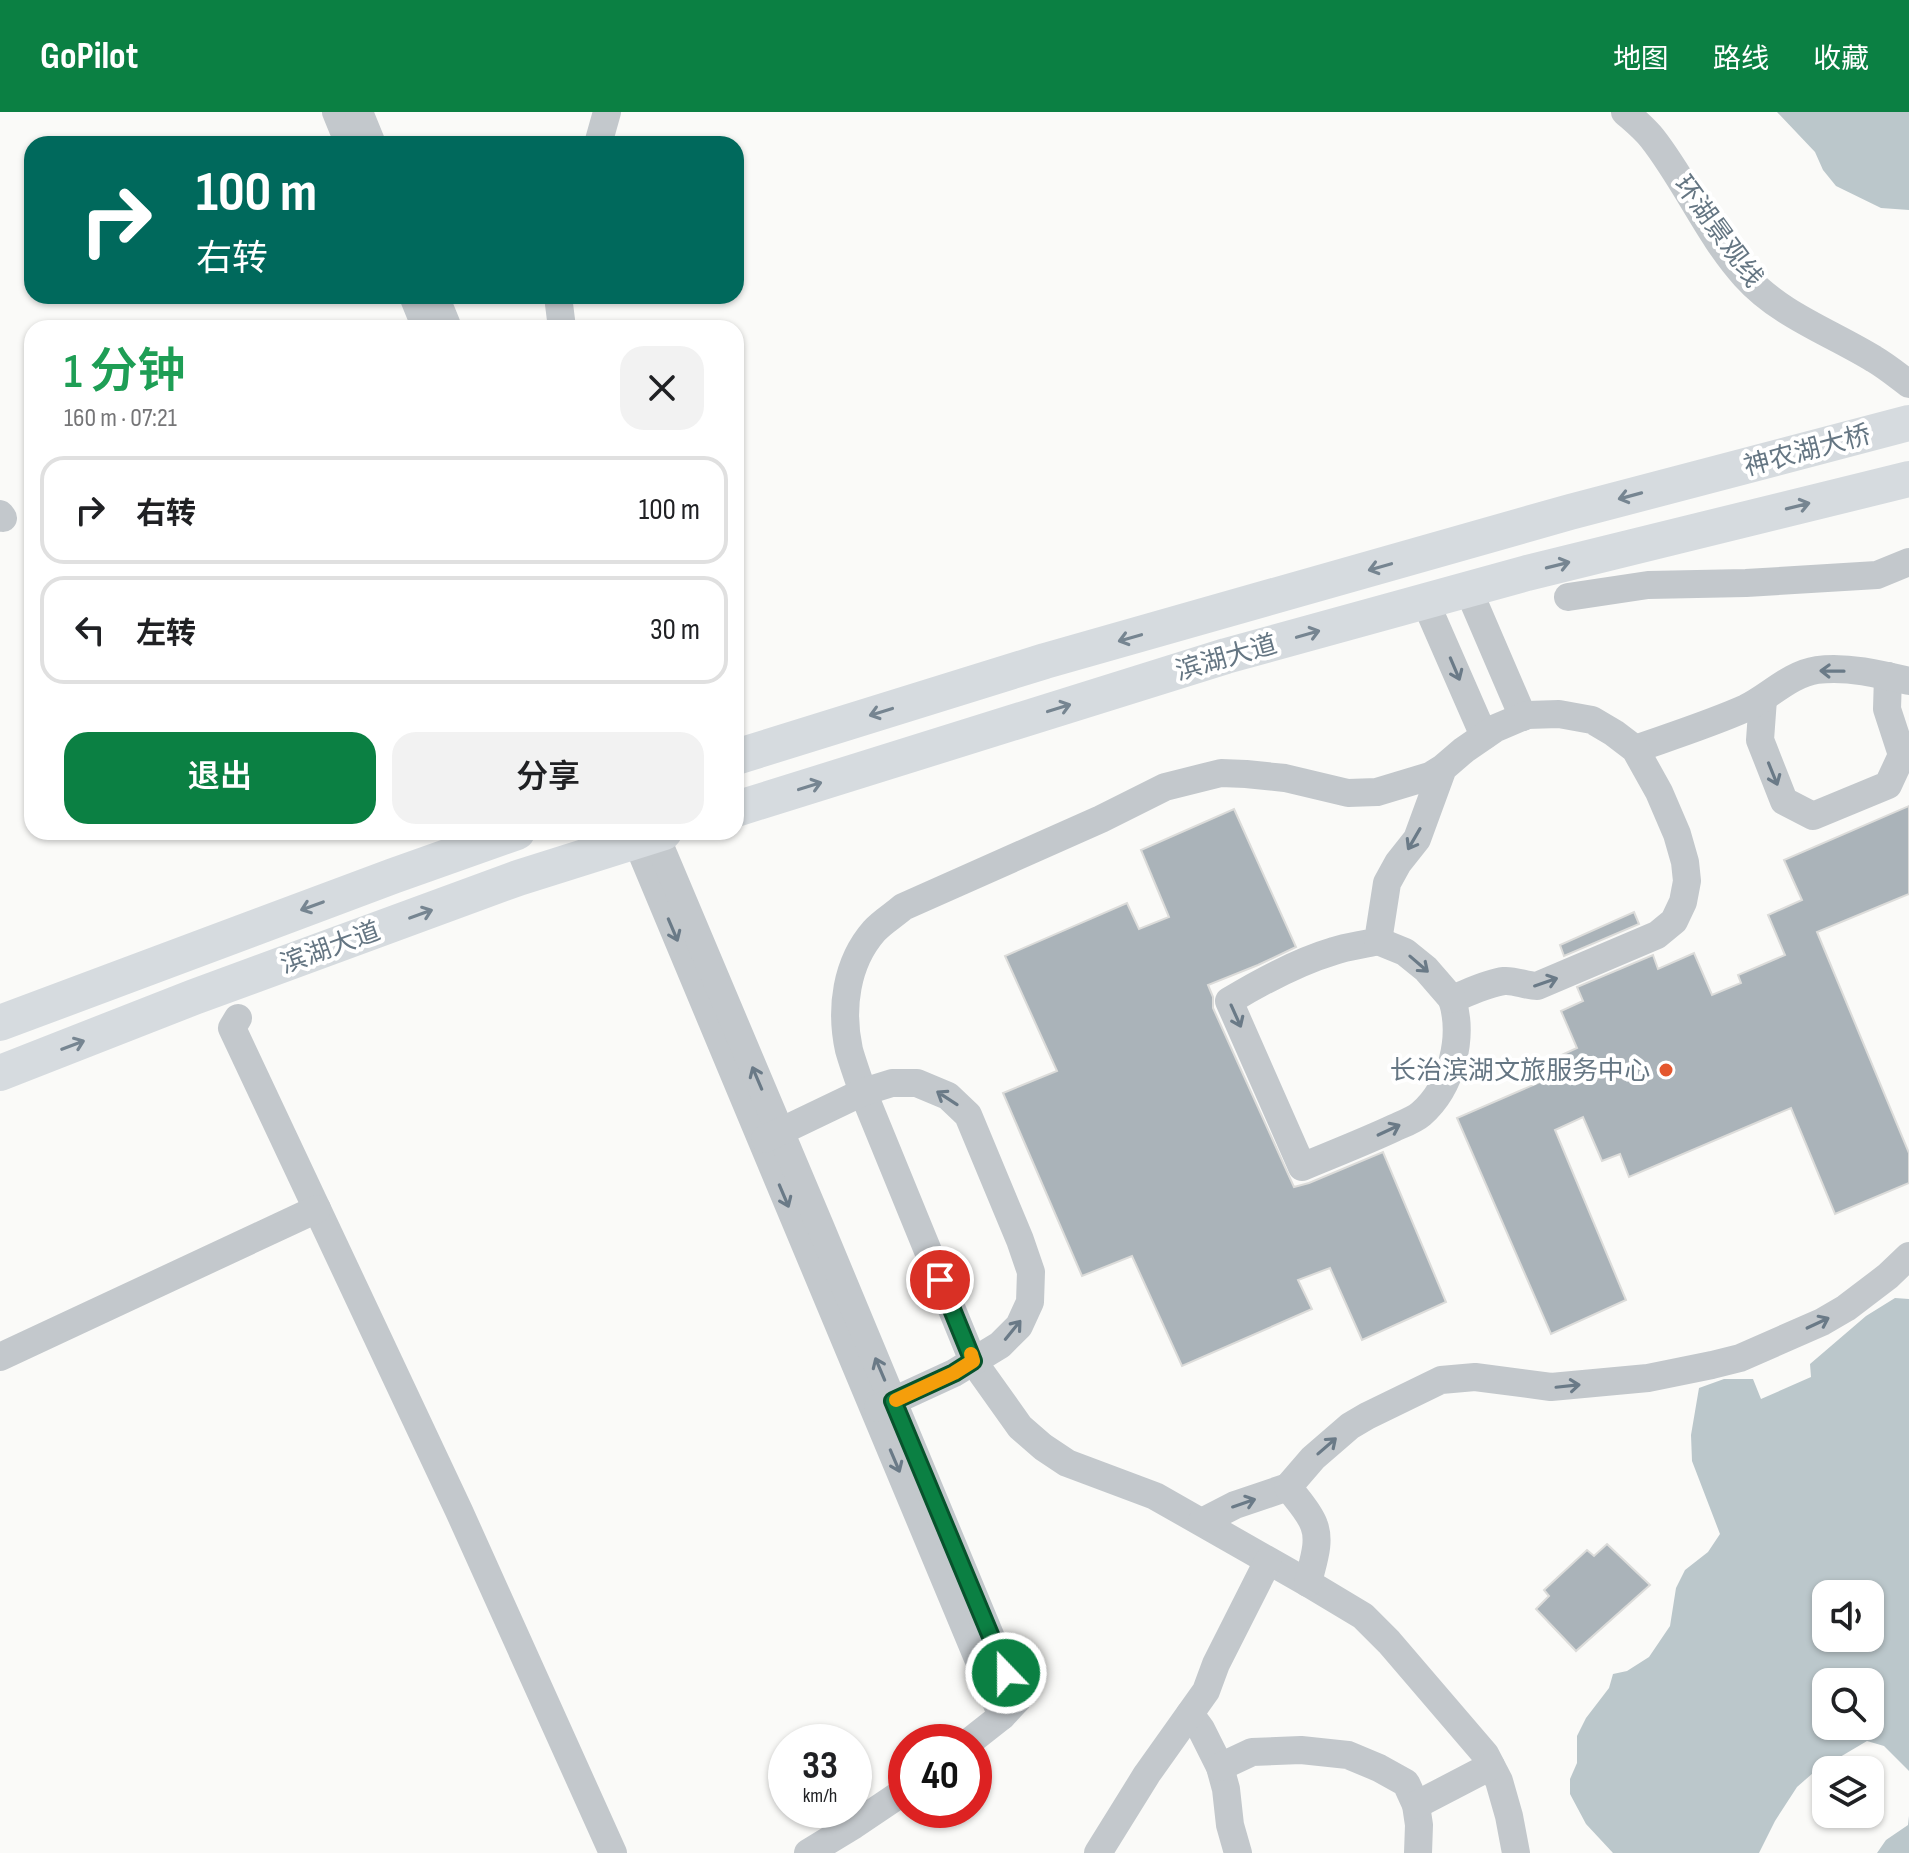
<!DOCTYPE html>
<html lang="zh">
<head>
<meta charset="utf-8">
<style>
  :root { --surface:#fff; --page:#f2f2f2; --text:#202124; --muted:#757577; --line:#e0e0e0; --accent:#0b8043 }
  body { margin:0; font-family:"Sofia Sans Condensed","Noto Sans SC",sans-serif; background:var(--page); color:var(--text); height:100vh; display:flex; flex-direction:column; font-size:30px; white-space:nowrap }
  * { box-sizing:border-box; margin:0 }
  p { font-size:26px; color:var(--muted) }
  .icon { flex:none; width:44px; height:44px; fill:none; stroke:currentColor; stroke-width:2; stroke-linecap:round; stroke-linejoin:round }
  .map { position:relative; flex:1; overflow:hidden }
  .sheet { position:absolute; left:24px; top:208px; width:720px; height:520px; display:flex; flex-direction:column; background:var(--surface); border-radius:24px; box-shadow:0 2px 6px #0004 }
  .sheet>* { flex:none }
  .banner { position:absolute; left:24px; top:24px; width:720px; height:168px; border-radius:24px; box-shadow:0 2px 6px #0004; background:#00695c; color:#fff; overflow:hidden }
  .fabs { position:absolute; left:1812px; top:1468px; display:grid; gap:16px }
  .fabs a { display:grid; place-items:center; width:72px; height:72px; border-radius:16px; background:var(--surface); box-shadow:0 2px 6px #0004; font-size:40px }
  .speed { position:absolute; left:768px; top:1612px; display:flex; gap:16px; font-size:40px; font-weight:700; text-align:center }
  .speed>* { display:grid; place-content:center; width:104px; height:104px; border-radius:50%; background:var(--surface); box-shadow:0 2px 6px #0004; line-height:1 }
  .speed small { font-size:20px; font-weight:400 }
  .speed .limit { border:12px solid #d22; background:#fff; color:#111 }
  .pin { position:absolute; display:grid; place-items:center; width:68px; height:68px; color:#fff; margin:-34px; border:4px solid #fff; border-radius:50%; box-shadow:0 2px 8px #0007 }
  .me { position:absolute; width:88px; margin:-44px; rotate:338deg; stroke-linejoin:round; filter:drop-shadow(0 0 6px #0008) }
  .turn { display:flex; align-items:center; gap:28px; height:168px; padding:0 40px; font-size:36px }
  .turn .icon { width:104px; height:104px; stroke-width:2.5 }
  .turn b { display:block; font-size:56px; line-height:68px }
  .round { display:grid; place-items:center; flex:none; width:84px; height:84px; border-radius:24px; background:var(--page) }
  .headline { display:flex; align-items:center; justify-content:space-between; height:136px; padding:0 40px }
  h1 { font-size:48px; font-weight:600; line-height:60px; color:#1e9e55 }
  .action { display:flex; gap:16px; margin-top:auto; padding:16px 40px }
  .action a { flex:1; height:92px; border-radius:24px; background:var(--accent); color:#fff; font-size:32px; font-weight:600; line-height:92px; text-align:center }
  .action a+a { background:var(--page); color:var(--text) }
  ul { padding:0; list-style:none }
  li { display:flex; align-items:center; gap:24px; height:108px; margin:0 16px 12px; padding:0 24px; border:4px solid var(--line); border-radius:24px }
  li div { flex:1 }
  li b { display:block; font-size:30px }
  li em { font-style:normal }
  header { display:flex; align-items:center; gap:48px; box-sizing:border-box; height:112px; padding:0 40px; background:var(--accent); color:#fff }
  header strong { font-size:38px }
  nav { display:flex; gap:44px; margin-inline-start:auto; font-size:28px }
  .map>svg:first-child { display:block }
</style>
</head>
<body>
<header>
<strong>GoPilot</strong>
<nav><a>地图</a><a>路线</a><a>收藏</a></nav>
</header>
<div class="map">
<svg width="1909" height="1741" viewBox="0 0 1909 1741">
  <rect width="100%" height="100%" fill="#fafaf8"/>
  <!-- water -->
  <g fill="#bbc7cb" fill-rule="evenodd">
    <path d="M1777 0H1909V98L1881 96 1836 74 1823 58 1815 40Z"/>
    <path d="M1895 1186 1909 1187V1659L1884 1634 1867 1629 1813 1661 1797 1675 1775 1709 1759 1741H1613L1586 1712 1570 1682V1667L1577 1651V1624L1586 1606 1609 1576 1613 1562 1627 1559 1649 1545 1670 1514 1676 1476 1685 1458 1708 1440 1720 1422 1692 1349 1691 1323 1699 1276 1724 1267H1753L1761 1287 1811 1265 1810 1252 1866 1204ZM1826 1482H1870V1526H1826ZM1826 1570H1870V1614H1826Z"/>
    <path d="M1909 1704V1741H1877L1886 1728 1908 1713Z"/>
  </g>
  <!-- building -->
  <g fill="#aab3b9" stroke="#dcdcda" stroke-width="2">
    <path d="M1909 694V782L1817 820 1909 1041V1071L1835 1102 1791 996 1629 1065 1620 1042 1602 1049 1583 1005 1555 1018 1626 1188 1551 1222 1457 1006 1561 961 1555 946 1577 936 1561 899 1583 889 1577 875 1653 843 1658 857 1694 841 1712 883 1741 871 1738 863 1785 843 1768 803 1802 788 1784 748Z"/>
    <path d="M1234 697 1296 835 1258 853 1208 873 1213 885V896L1294 1075 1309 1071 1383 1040 1446 1190 1362 1228 1330 1156 1298 1168 1312 1197 1182 1254 1132 1144 1082 1164 1003 981 1057 959 1005 844 1127 791 1139 817 1169 805 1141 738Z"/>
    <path d="M1634 800 1639 812 1564 844 1560 833Z"/>
    <path d="M1607 1432 1650 1473 1576 1539 1536 1497 1549 1484 1544 1478 1587 1438 1594 1444Z"/>
  </g>
  <g fill="none" stroke-linecap="round" stroke-linejoin="round">
    <!-- minor -->
    <g stroke="#c3c8cc" stroke-width="28">
      <path d="M336 0 349 32"/>
      <path d="M359 0 372 32"/>
      <path d="M1625 0C1634 8 1644 16 1652 26 1686 69 1708 123 1745 164 1780 203 1830 220 1874 247 1886 254 1897 263 1909 272"/>
      <path d="M598 32 607 0"/>
      <path d="M413 184 426 216"/>
      <path d="M435 184 448 216"/>
      <path d="M558 184 562 216"/>
      <path d="M0 402 3 406"/>
      <path d="M1468 477 1523 605"/>
      <path d="M1568 485 1648 473 1746 471 1877 463 1909 450"/>
      <path d="M1425 489 1484 624"/>
      <path d="M1763 587 1760 628 1784 689 1813 704 1888 673 1902 643 1887 597 1888 564"/>
      <path d="M1635 637C1672 624 1710 612 1746 596 1769 585 1790 562 1817 558 1847 554 1880 562 1909 569"/>
      <path d="M1443 656 1417 727 1398 751 1387 771 1378 829C1363 833 1348 834 1334 839 1297 850 1262 869 1229 889L1302 1055C1333 1042 1364 1030 1394 1016 1403 1012 1414 1008 1421 1002 1452 975 1464 925 1452 887 1468 881 1487 871 1504 869 1515 868 1526 874 1537 874L1657 823 1674 809 1683 790 1687 769 1685 750 1677 722 1659 680 1635 637 1614 621 1592 608 1559 602 1527 603 1496 616 1464 638 1443 656 1430 664 1377 680 1348 681 1285 666 1246 662 1221 661 1165 675 1101 707 903 795C894 803 882 810 874 819 846 851 840 897 849 938 853 952 858 966 863 980L973 1249 1020 1315 1043 1335 1067 1351 1155 1384 1308 1471 1363 1504 1389 1530 1485 1642 1499 1669 1509 1704 1516 1741"/>
      <path d="M633 720 1002 1604"/>
      <path d="M654 720 820 1114 1017 1588 1002 1604 969 1630"/>
      <path d="M1378 829 1405 840 1426 857 1452 887"/>
      <path d="M238 906 232 916 459 1399 613 1741"/>
      <path d="M765 1027 863 980 892 971H917L948 984 968 1003 1020 1128 1031 1160 1030 1190 1019 1214 1000 1233 954 1261 878 1296"/>
      <path d="M0 1245 317 1097"/>
      <path d="M1202 1410 1235 1393 1288 1375"/>
      <path d="M1308 1471C1312 1452 1321 1431 1314 1413 1309 1399 1296 1386 1288 1375L1313 1346 1350 1314 1367 1304 1441 1268 1475 1265 1551 1275 1648 1266 1712 1253 1740 1246 1822 1210 1846 1196 1888 1164 1909 1144"/>
      <path d="M1190 1602 1201 1617 1220 1655 1226 1677 1230 1713 1238 1741"/>
      <path d="M1220 1655 1252 1640 1301 1638 1348 1643 1379 1656 1406 1671 1416 1693 1419 1713 1418 1741"/>
      <path d="M1416 1693 1491 1654"/>
      <path d="M808 1741 854 1713 906 1678"/>
      <path d="M1098 1741 1147 1662 1206 1579 1216 1552 1268 1449"/>
    </g>
    <!-- major -->
    <g stroke="#d6dbdf" stroke-width="36">
      <path d="M736 645 1045 549 1570 400 1909 311"/>
      <path d="M736 697 1226 544 1527 461 1909 367"/>
      <path d="M0 911 393 764 517 720"/>
      <path d="M0 961 194 885 518 766 664 720"/>
    </g>
  </g>
  <!-- one-way arrows -->
  <defs><path id="oneway-shaft" d="M-6 0H5M1.5-3L5.5 0L1.5 3" fill="none" stroke-width="1.6" stroke-linecap="round" stroke-linejoin="round" transform="scale(2)"/></defs>
  <g stroke="#768591">
    <use href="#oneway-shaft" transform="translate(1630 384) rotate(165)"/>
    <use href="#oneway-shaft" transform="translate(1798 394) rotate(-14)"/>
    <use href="#oneway-shaft" transform="translate(1558 453) rotate(-14)"/>
    <use href="#oneway-shaft" transform="translate(1380 455) rotate(164)"/>
    <use href="#oneway-shaft" transform="translate(1308 522) rotate(-16)"/>
    <use href="#oneway-shaft" transform="translate(1130 526) rotate(164)"/>
    <use href="#oneway-shaft" transform="translate(1059 596) rotate(-17)"/>
    <use href="#oneway-shaft" transform="translate(881 600) rotate(163)"/>
    <use href="#oneway-shaft" transform="translate(810 674) rotate(-17)"/>
    <use href="#oneway-shaft" transform="translate(312 794) rotate(160)"/>
    <use href="#oneway-shaft" transform="translate(421 802) rotate(-20)"/>
    <use href="#oneway-shaft" transform="translate(73 933) rotate(-21)"/>
  </g>
  <g stroke="#6a7a87">
    <use href="#oneway-shaft" transform="translate(1455 557) rotate(67)"/>
    <use href="#oneway-shaft" transform="translate(1832 559) rotate(-179)"/>
    <use href="#oneway-shaft" transform="translate(1773 662) rotate(68)"/>
    <use href="#oneway-shaft" transform="translate(1414 727) rotate(120)"/>
    <use href="#oneway-shaft" transform="translate(673 818) rotate(67)"/>
    <use href="#oneway-shaft" transform="translate(1419 852) rotate(41)"/>
    <use href="#oneway-shaft" transform="translate(1546 870) rotate(-19)"/>
    <use href="#oneway-shaft" transform="translate(1236 904) rotate(66)"/>
    <use href="#oneway-shaft" transform="translate(757 966) rotate(-113)"/>
    <use href="#oneway-shaft" transform="translate(947 986) rotate(-147)"/>
    <use href="#oneway-shaft" transform="translate(1389 1018) rotate(-25)"/>
    <use href="#oneway-shaft" transform="translate(784 1084) rotate(67)"/>
    <use href="#oneway-shaft" transform="translate(1818 1211) rotate(-25)"/>
    <use href="#oneway-shaft" transform="translate(1013 1218) rotate(-51)"/>
    <use href="#oneway-shaft" transform="translate(880 1257) rotate(-113)"/>
    <use href="#oneway-shaft" transform="translate(1568 1274) rotate(-6)"/>
    <use href="#oneway-shaft" transform="translate(1327 1334) rotate(-41)"/>
    <use href="#oneway-shaft" transform="translate(895 1349) rotate(67)"/>
    <use href="#oneway-shaft" transform="translate(1244 1391) rotate(-19)"/>
  </g>
  <g fill="none" stroke-linecap="round" stroke-linejoin="round">
    <!-- route casing -->
    <g stroke="#07532c" stroke-width="20">
      <path id="route" d="M940 1168 973 1249 954 1261 893 1289 1006 1561"/>
    </g>
    <!-- route -->
    <use href="#route" stroke="#0b8043" stroke-width="14"/>
    <!-- slow -->
    <path stroke="#f59e0b" stroke-width="14" d="M896 1288 954 1261 973 1249 971 1242"/>
  </g>
  <!-- markers -->
  <circle fill="#e4572e" stroke="#fff" stroke-width="3" cx="1666" cy="958" r="8"/>
  <g text-anchor="middle" stroke-width="8" stroke-linejoin="round" paint-order="stroke">
    <!-- street labels -->
    <g font-size="26" fill="#657683" stroke="#fff">
      <text transform="translate(1719 119) rotate(54)" y="9">环湖景观线</text>
      <text transform="translate(1807 338) rotate(-15)" y="9">神农湖大桥</text>
      <text transform="translate(1226 545) rotate(-16)" y="9">滨湖大道</text>
      <text transform="translate(330 835) rotate(-20)" y="9">滨湖大道</text>
    </g>
    <!-- poi labels -->
    <g font-size="26" fill="#657683" stroke="#fff" text-anchor="end">
      <text x="1650" y="967">长治滨湖文旅服务中心</text>
    </g>
  </g>
</svg>
<div class="fabs">
<a><svg class="icon" aria-label="sound" viewBox="0 0 24 24"><path d="M4 9h4l5-4v14l-5-4H4zM17 9q2 3 0 6"/></svg></a>
<a><svg class="icon" aria-label="search" viewBox="0 0 24 24"><circle cx="10" cy="10" r="6"/><path d="M15 15l6 6"/></svg></a>
<a><svg class="icon" aria-label="layers" viewBox="0 0 24 24"><path d="M12 4l9 5-9 5-9-5zM3 14l9 5 9-5"/></svg></a>
</div>
<div class="speed"><div>33<small>km/h</small></div><div class="limit">40</div></div>
<div class="pin" style="left:940px;top:1168px;background:#d93025"><svg class="icon" aria-label="arrive" viewBox="0 0 24 24"><path d="M6 21V4h12l-3 4 3 4H6"/></svg></div>
<svg class="me" style="left:1006px;top:1561px" viewBox="-20 -20 40 40"><circle r="17" fill="#0b8043" stroke="#fff" stroke-width="3"/><path d="M0-11L8 9 0 5-8 9z" fill="#fff"/></svg>
<div class="banner">
<div class="turn"><svg class="icon" aria-label="right" viewBox="0 0 24 24"><path d="M7 20v-9h11M14 6l5 5-5 5"/></svg><div><b>100 m</b>右转</div></div>
</div>
<section class="sheet">
<div class="headline"><div><h1>1 分钟</h1><p>160 m · 07:21</p></div><a class="round"><svg class="icon" aria-label="close" viewBox="0 0 24 24"><path d="M6 6l12 12M18 6L6 18"/></svg></a></div>
<ul>
<li><svg class="icon" aria-label="right" viewBox="0 0 24 24"><path d="M7 20v-9h11M14 6l5 5-5 5"/></svg><div><b>右转</b></div><em>100 m</em></li>
<li><svg class="icon" aria-label="left" viewBox="0 0 24 24"><path d="M17 20v-9H6M10 6l-5 5 5 5"/></svg><div><b>左转</b></div><em>30 m</em></li>
</ul>
<div class="action"><a>退出</a><a>分享</a></div>
</section>
</div>
</body>
</html>
